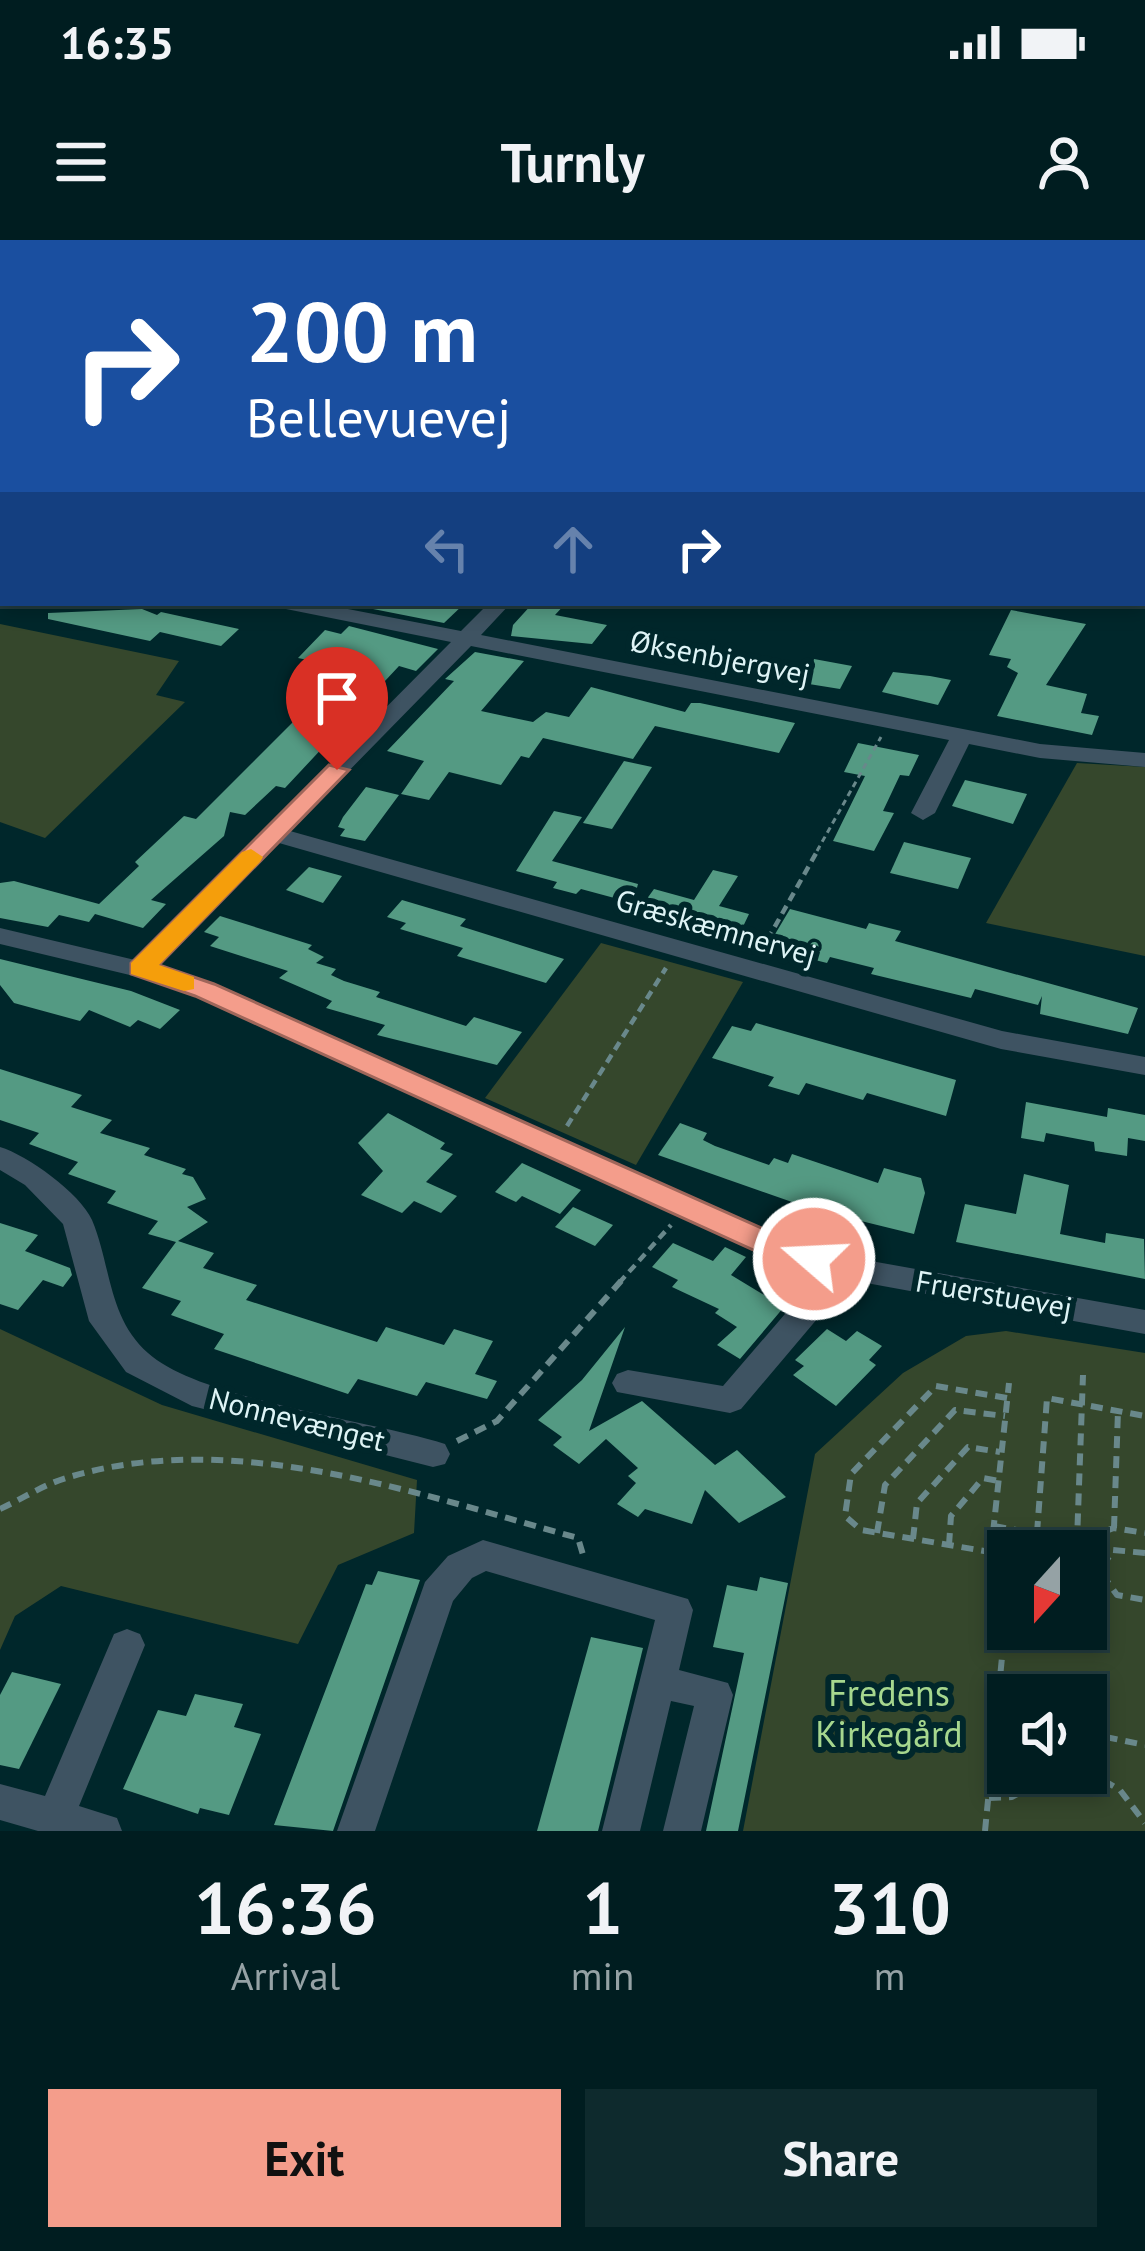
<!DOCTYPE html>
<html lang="en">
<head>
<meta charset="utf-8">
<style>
  :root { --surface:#001d20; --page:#0e2a2d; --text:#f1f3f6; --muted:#95a2a5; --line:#223b3e; --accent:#f49d8b }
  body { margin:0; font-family:"PT Sans",sans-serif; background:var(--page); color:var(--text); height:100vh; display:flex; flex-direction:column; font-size:45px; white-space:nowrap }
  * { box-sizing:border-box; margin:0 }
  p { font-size:39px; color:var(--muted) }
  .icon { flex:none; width:66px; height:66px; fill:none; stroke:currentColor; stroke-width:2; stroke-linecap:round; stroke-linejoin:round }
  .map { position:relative; height:1591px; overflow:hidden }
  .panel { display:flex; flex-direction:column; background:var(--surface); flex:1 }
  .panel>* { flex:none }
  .hud { position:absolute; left:0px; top:0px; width:1146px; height:366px; box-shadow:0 6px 18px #0003,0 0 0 3px var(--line); background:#1a4fa0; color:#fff; overflow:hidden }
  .needle { width:78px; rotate:201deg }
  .controls { position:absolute; left:987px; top:1290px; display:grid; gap:24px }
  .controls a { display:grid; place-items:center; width:120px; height:120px; border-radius:0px; background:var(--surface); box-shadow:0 6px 18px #0003,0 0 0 3px var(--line); font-size:60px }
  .pin { position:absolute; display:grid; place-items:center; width:102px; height:102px; color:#fff; margin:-123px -51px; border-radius:50% 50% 50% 0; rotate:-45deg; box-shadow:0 0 12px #0007 }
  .pin .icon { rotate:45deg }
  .me { position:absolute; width:132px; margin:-66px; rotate:289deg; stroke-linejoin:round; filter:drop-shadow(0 0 9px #0008) }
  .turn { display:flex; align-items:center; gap:42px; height:252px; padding:0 48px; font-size:54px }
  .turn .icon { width:156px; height:156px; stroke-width:2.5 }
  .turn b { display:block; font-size:84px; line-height:102px }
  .lanes { display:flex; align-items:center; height:114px; padding:0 48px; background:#0003; justify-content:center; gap:60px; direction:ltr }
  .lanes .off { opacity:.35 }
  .eta { display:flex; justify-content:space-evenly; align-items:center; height:204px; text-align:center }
  .eta b { font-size:72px; font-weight:700; line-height:84px }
  .button { display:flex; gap:24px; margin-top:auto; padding:24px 48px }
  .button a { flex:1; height:138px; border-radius:0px; background:var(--accent); color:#111; font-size:48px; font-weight:700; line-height:138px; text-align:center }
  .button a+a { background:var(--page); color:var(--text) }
  .status { display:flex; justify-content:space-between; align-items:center; height:84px; padding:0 60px; background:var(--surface); direction:ltr }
  .status svg { height:33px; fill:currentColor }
  header { display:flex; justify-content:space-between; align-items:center; height:156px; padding:0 48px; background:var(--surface); font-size:54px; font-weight:700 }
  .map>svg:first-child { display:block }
</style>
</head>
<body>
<div class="status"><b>16:35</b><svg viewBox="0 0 49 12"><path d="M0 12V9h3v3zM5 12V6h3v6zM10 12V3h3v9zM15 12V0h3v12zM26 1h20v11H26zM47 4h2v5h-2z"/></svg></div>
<header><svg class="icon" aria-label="menu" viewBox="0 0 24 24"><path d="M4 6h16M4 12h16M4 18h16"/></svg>Turnly<svg class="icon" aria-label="person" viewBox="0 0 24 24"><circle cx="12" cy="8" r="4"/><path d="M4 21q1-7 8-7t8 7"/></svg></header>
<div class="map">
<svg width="1145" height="1591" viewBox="0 0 1145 1591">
  <rect width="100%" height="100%" fill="#00272b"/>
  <!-- green -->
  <g fill="#35472c" fill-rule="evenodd">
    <path d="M0 384 179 421 156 455 185 462 45 598 0 582Z"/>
    <path d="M1077 523 1145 527V716L986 683Z"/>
    <path d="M601 703 743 742 636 925 485 858Z"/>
    <path d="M0 1089 162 1165 417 1240 414 1293 338 1325 298 1404 61 1346 15 1376 0 1410Z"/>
    <path d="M1006 1091 1145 1113V1591H743L815 1214 903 1133 966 1096ZM1008 1311H1086V1389H1008ZM1008 1455H1086V1533H1008Z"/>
  </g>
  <!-- water -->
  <path fill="#06052e" d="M295 0H1145V166L1143 3Z"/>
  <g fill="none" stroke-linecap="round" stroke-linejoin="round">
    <!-- ferry -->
    <path stroke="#c2cffd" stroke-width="3" stroke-dasharray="9 8" stroke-linecap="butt" d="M696 3 705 0"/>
  </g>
  <!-- building -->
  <g fill="#549a83">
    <path d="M373 363H465L444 383 368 368Z"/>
    <path d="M533 363H566L555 375 607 385 592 404 511 396 513 385Z"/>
    <path d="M142 369 157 375 161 372 239 389 221 406 160 392 150 401 48 379V373Z"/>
    <path d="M1011 370 1086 384 1046 445 1087 454 1081 473 1099 476 1092 495 997 476 1018 433 1007 427 1011 419 989 415Z"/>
    <path d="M349 386 438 409 416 431 399 426 285 548 276 546 245 575 230 572 224 596 151 660 166 664 143 688 95 674 89 682 59 675 48 687 0 678V643L14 641 99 664 139 626 135 622 184 576 196 579 347 428 298 418 325 390 341 394Z"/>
    <path d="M475 412 524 421 481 471 533 482 546 472 569 477 591 447 685 472 691 463H700L795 483 779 513 655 486 633 519 543 498 529 518 521 516 501 545 449 532 429 560 401 554 424 521 387 511 454 441 445 439Z"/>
    <path d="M814 419 852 426 840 449 809 444Z"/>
    <path d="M893 432 930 436 951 440 938 465 882 452Z"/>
    <path d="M858 503 919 515 909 536 900 535 883 571 894 573 874 611 833 601 865 536 844 532Z"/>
    <path d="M624 521 652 527 612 589 583 583Z"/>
    <path d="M965 540 1027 554 1013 584 952 566Z"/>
    <path d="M366 547 399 555 365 601 340 596 345 589 338 587 343 577Z"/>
    <path d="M554 571 582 577 552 621 638 644 633 663 581 649 576 654 553 648 557 642 516 631Z"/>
    <path d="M904 602 971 618 958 649 890 633Z"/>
    <path d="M309 627 342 636 323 663 286 650Z"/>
    <path d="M713 630 738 636 719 666 749 674 740 693 666 672 662 678 638 671 654 649 694 660Z"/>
    <path d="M402 660 466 679 460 686 564 719 546 743 457 716 463 708 400 689 406 683 387 677Z"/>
    <path d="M790 669 866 689 869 683 901 691 895 701 1138 768 1128 794 1040 774 1042 756 1038 765 975 749 971 758 871 734 874 728 830 717 827 723 803 717 805 710 771 701Z"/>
    <path d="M220 676 312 705 308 709 324 717 316 723 336 729 331 735 344 741 380 752 376 757 466 786 474 777 522 792 497 825 377 795 385 785 326 768 332 761 279 738 288 731 210 706 219 697 204 692Z"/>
    <path d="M0 719 131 751 180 770 160 789 138 780 130 787 89 770 80 781 14 763 0 745Z"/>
    <path d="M756 783 956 840 946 876 867 853 863 860 806 843 799 855 768 846 774 837 712 818 732 786 751 791Z"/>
    <path d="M0 829 82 855 71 867 112 880 100 893 150 908 144 915 186 929 182 934 193 937 206 959 187 967 208 982 178 1001 214 1013 203 1028 257 1045 246 1060 377 1102 386 1087 444 1105 454 1089 493 1101 475 1134 497 1141 487 1159 426 1142 417 1156 358 1139 348 1154 214 1109 224 1094 171 1075 181 1061 142 1048 176 1002 148 994 158 981 107 963 116 951 68 934 78 922 29 904 39 893 0 880Z"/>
    <path d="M1026 862 1107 877 1108 868 1145 875V901L1128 898 1127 916 1095 911 1094 902 1046 893 1044 902 1021 898Z"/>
    <path d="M388 873 445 903 440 909 453 914 426 942 457 956 441 973 414 961 402 973 361 955 383 931 358 903Z"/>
    <path d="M680 883 707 893 703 900 715 906 769 925 774 918 788 923 792 914 878 943 884 928 921 938 925 953 914 994 812 969 658 915Z"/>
    <path d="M522 923 581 950 560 974 522 956 516 962 495 952Z"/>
    <path d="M1024 934 1069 945 1060 994 1105 1003 1106 993 1144 999 1145 1039 956 1002 965 964 1016 974Z"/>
    <path d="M573 967 613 985 595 1006 555 987Z"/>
    <path d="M0 983 38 995 25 1011 70 1028 72 1035 63 1047 43 1040 18 1070 0 1064Z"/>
    <path d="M673 1003 713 1021 725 1007 746 1017 731 1035 784 1067 740 1119 717 1105 737 1087 715 1073 719 1069 672 1047 678 1040 652 1027Z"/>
    <path d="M625 1087 589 1191 642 1161 715 1225 737 1210 786 1257 739 1283 705 1250 692 1284 645 1269 638 1277 617 1264 636 1243 628 1236 638 1228 606 1199 579 1224 553 1205 562 1197 538 1180 582 1140Z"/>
    <path d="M827 1089 846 1101 857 1091 882 1106 869 1120 876 1125 836 1166 793 1135 804 1126 795 1120Z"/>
    <path d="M378 1331 420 1340 333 1591 274 1585 366 1344 372 1345Z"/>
    <path d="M760 1337 788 1343 738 1591H706L744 1413 713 1407 727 1345 757 1351Z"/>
    <path d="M591 1397 643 1408 598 1591H537Z"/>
    <path d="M12 1432 61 1444 19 1529 0 1525V1455Z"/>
    <path d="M195 1454 243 1464 234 1487 261 1494 229 1575 200 1568 198 1574 123 1549 158 1470 186 1476Z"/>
  </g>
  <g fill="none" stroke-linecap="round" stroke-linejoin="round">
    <!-- path-far2 -->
    <path stroke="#69888b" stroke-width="3" stroke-dasharray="6 4.5" stroke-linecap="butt" d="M817 611 881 497"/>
    <!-- path-far1 -->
    <g stroke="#69888b" stroke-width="4.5" stroke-dasharray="9 6" stroke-linecap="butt">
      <path d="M760 713 819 608"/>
      <path d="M567 886 666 728"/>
      <path d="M619 1043 671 985"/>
    </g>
    <!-- path -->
    <g stroke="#69888b" stroke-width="6" stroke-dasharray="12 8" stroke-linecap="butt">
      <path d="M1007 1158 936 1146 851 1234 845 1276 861 1290 1008 1315"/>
      <path d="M457 1201 497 1181 622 1040"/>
      <path d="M0 1269C22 1259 43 1245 66 1238 232 1187 418 1254 578 1298L584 1318"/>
      <path d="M994 1286 1077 1301 1083 1135"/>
      <path d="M1114 1288 1118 1171"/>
      <path d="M877 1293 885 1245 955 1170 1005 1176"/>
      <path d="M1037 1293 1047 1158 1145 1176"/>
      <path d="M913 1299 917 1263 968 1207 1000 1212"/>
      <path d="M949 1305 951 1276 983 1238 999 1241"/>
      <path d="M1076 1311 1077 1301 1114 1288 1145 1293"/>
      <path d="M991 1312 1009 1143"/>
      <path d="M1145 1313 1113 1310 1100 1331 1117 1355 1145 1360"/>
      <path d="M1086 1328 1100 1331"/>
      <path d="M1086 1493 1145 1505"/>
      <path d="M1086 1530 1120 1550 1145 1583"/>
      <path d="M989 1558 1012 1557 1053 1533"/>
      <path d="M985 1591 1008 1356"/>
    </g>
    <!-- minor -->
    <g fill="#3e5362" fill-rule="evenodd">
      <path d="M0 112 3 113V123L0 122Z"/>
      <path d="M0 292 3 293V305L0 304Z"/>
      <path d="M1143 306 1145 307V319L1143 318Z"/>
      <path d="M276 363H317L461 391 489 363H511L481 395 1040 504 1145 513V527L1040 518 969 504 935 573 923 580 911 573 949 500 471 406 290 591 1002 791 1145 817V835L1001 809 279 603 159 726 214 744 793 1002 843 1016 1145 1070V1094L850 1040 741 1169 730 1173 617 1152 612 1143 617 1134 628 1130 723 1146 821 1032 773 1019 196 756 134 736 0 704V688L135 720 451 402 286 369Z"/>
      <path d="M0 907C27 915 80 953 92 980 111 1025 108 1078 148 1113 200 1160 371 1180 445 1204L450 1214 445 1224 433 1227 192 1166 126 1132 89 1081 63 984 25 945 0 930Z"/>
      <path d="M483 1300 688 1359 693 1370 679 1430 728 1443 733 1455 701 1591H663L694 1466 671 1461 640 1591H602L655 1380 486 1331 472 1338 453 1361 375 1591H337L425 1342 448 1316Z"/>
      <path d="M127 1389 140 1394 145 1405 79 1566 117 1578 122 1591H38L0 1580V1544L45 1556 114 1394Z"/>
    </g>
  </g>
  <!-- route -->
  <path fill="#f49d8b" stroke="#9f665a" stroke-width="3" d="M329 525 349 530 159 725 214 744 793 1002 824 1011 829 1019 824 1027 814 1030 773 1019 195 756 131 734V723Z"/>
  <!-- slow -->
  <path fill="#f59e0b" d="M251 609 263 617 260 622 159 725 194 737V749L184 751 131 734V723L242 612Z"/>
  <g text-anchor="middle" stroke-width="12" stroke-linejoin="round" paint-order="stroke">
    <!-- street labels -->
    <g font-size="30" fill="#def4f6" stroke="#00272b">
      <text transform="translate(720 418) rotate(11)" y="10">Øksenbjergvej</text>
      <text transform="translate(716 688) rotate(16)" y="10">Græskæmnervej</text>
      <text transform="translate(994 1055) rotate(10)" y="10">Fruerstuevej</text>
      <text transform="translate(297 1180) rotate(14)" y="10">Nonnevænget</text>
    </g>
    <!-- near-park labels -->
    <g font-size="36" fill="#a6d78e" stroke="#00272b">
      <text x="889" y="1466">Fredens<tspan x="889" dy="41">Kirkegård</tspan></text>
    </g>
  </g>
</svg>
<div class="controls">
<a><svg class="needle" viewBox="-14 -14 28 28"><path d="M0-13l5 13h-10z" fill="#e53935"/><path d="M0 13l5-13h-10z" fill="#95a2a5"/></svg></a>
<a><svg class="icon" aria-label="sound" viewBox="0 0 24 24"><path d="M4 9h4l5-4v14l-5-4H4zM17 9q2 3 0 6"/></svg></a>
</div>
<div class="pin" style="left:337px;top:530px;background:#d93025"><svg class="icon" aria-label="arrive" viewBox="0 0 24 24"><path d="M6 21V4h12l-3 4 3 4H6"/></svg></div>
<svg class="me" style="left:814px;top:1019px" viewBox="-20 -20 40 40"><circle r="17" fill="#f49d8b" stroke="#fff" stroke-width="3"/><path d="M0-11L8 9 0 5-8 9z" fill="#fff"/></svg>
<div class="hud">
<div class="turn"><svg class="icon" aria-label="right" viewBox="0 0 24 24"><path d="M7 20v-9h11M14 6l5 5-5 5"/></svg><div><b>200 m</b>Bellevuevej</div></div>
<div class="lanes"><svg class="icon off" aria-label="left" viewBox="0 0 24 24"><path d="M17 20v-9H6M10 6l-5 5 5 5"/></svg><svg class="icon off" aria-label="ahead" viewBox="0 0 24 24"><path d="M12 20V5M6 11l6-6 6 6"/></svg><svg class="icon" aria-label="right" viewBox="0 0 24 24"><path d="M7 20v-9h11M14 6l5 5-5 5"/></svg></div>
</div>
</div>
<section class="panel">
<div class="eta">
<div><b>16:36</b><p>Arrival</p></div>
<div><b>1</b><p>min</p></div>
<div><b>310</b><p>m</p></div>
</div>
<div class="button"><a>Exit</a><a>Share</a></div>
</section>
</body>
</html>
